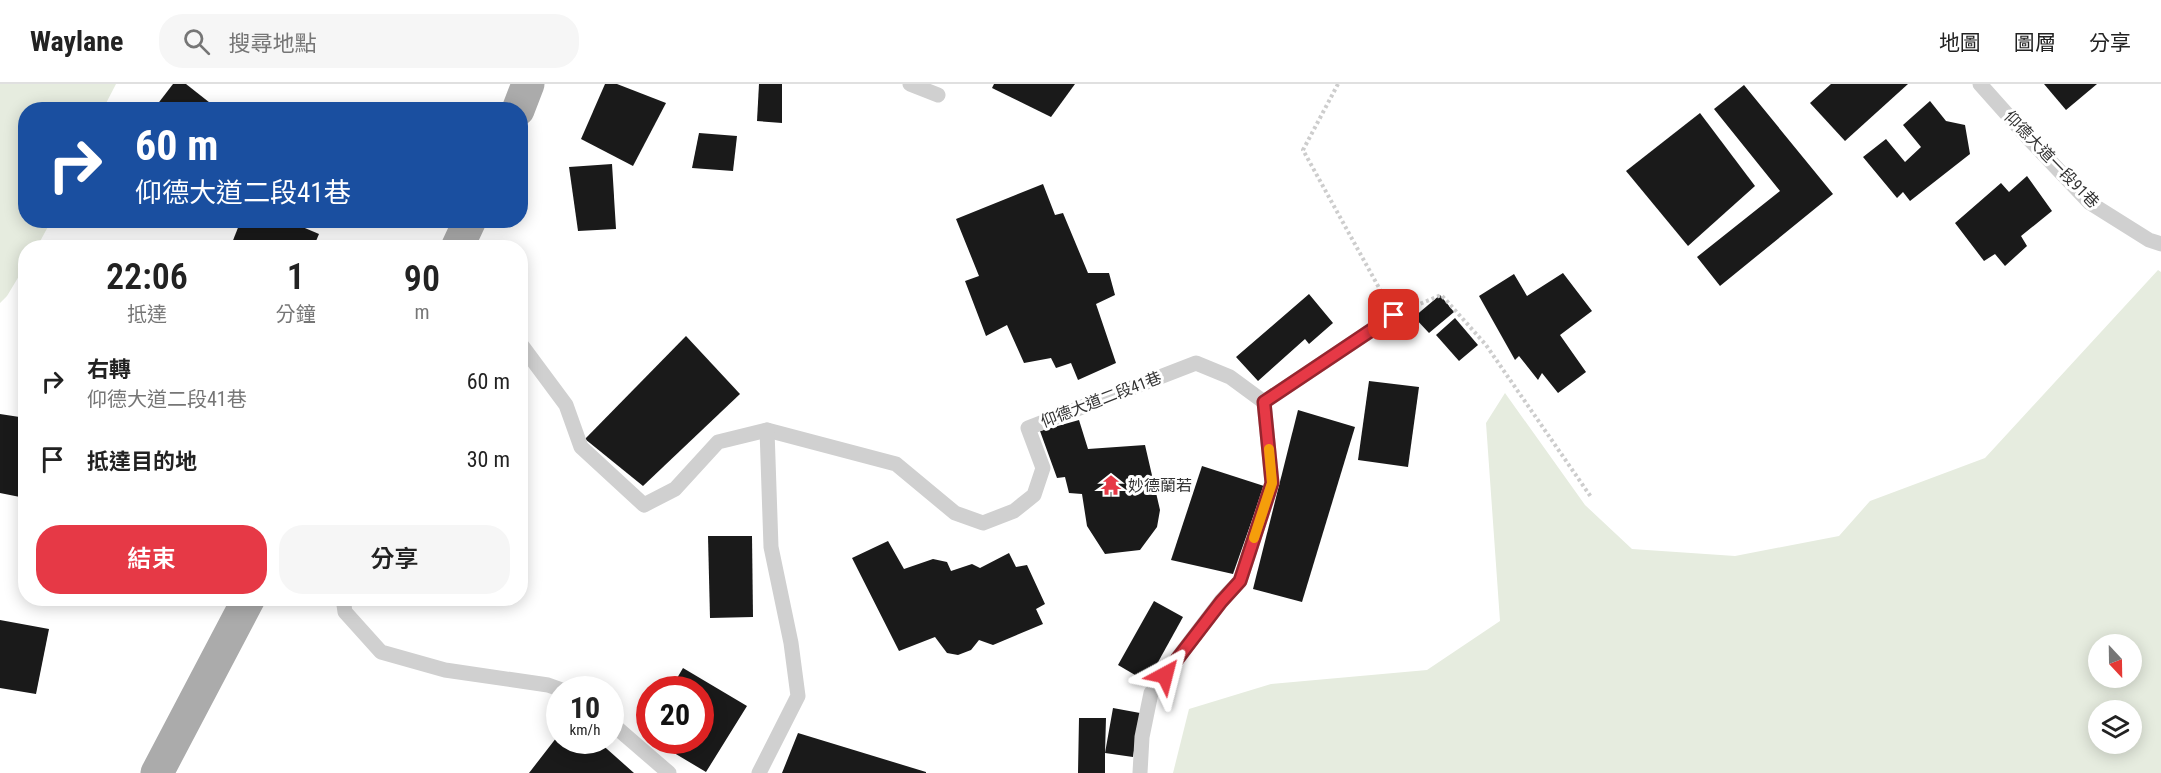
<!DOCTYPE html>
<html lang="zh-TW">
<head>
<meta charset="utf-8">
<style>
  :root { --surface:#fff; --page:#f6f6f6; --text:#222; --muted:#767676; --line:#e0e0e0; --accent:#e63946 }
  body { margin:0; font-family:"Roboto Condensed","Noto Sans TC",sans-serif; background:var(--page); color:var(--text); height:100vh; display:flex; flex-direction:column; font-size:22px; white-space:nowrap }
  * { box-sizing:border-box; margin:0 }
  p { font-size:20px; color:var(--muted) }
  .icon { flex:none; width:33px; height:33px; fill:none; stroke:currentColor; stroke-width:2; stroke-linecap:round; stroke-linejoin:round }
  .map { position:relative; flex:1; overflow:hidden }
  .sheet { position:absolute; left:18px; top:156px; width:510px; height:366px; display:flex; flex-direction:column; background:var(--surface); border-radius:24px; box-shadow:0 3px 15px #0003 }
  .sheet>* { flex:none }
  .banner { position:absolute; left:18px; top:18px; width:510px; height:126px; border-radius:24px; box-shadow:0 3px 15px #0003; background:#1a4fa0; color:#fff; overflow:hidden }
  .needle { width:39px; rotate:158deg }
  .buttons { position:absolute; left:2088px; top:550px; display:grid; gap:12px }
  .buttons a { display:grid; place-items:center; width:54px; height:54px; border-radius:50%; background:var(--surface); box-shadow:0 3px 15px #0003; font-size:30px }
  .speed { position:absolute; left:546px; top:592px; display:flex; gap:12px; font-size:30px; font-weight:700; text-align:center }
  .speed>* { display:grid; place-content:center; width:78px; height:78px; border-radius:50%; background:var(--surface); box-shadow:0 3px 15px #0003; line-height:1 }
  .speed small { font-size:15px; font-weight:400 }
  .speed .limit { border:9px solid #d22; background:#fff; color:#111 }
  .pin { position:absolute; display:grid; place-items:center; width:51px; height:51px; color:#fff; margin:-26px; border-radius:12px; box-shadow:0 3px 9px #0006 }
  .me { position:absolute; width:66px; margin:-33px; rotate:38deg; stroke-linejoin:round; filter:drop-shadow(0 0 4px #0008) }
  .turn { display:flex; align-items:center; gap:21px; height:126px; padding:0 18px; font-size:27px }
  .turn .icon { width:78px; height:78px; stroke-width:2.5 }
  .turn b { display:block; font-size:42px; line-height:51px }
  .eta { display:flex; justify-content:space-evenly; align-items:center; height:102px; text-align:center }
  .eta b { font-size:36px; font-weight:600; line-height:42px }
  .action { display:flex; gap:12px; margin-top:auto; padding:12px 18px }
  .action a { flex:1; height:69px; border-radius:24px; background:var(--accent); color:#fff; font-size:24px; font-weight:600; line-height:69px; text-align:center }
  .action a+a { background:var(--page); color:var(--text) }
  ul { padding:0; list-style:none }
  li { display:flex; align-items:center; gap:18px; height:78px; padding:0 18px }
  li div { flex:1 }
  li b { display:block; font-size:22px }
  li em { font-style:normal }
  header { display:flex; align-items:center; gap:36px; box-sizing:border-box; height:84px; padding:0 30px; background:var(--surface); border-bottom:2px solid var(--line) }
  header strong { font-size:28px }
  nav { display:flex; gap:33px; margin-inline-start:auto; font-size:21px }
  .search { width:420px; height:54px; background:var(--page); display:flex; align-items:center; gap:15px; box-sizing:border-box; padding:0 21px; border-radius:24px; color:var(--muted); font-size:22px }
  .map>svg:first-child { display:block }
</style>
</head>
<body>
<header>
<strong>Waylane</strong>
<div class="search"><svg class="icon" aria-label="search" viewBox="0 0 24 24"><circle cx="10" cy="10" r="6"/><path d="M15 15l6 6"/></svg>搜尋地點</div>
<nav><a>地圖</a><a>圖層</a><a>分享</a></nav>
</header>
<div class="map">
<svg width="2161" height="689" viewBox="0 0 2161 689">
  <rect width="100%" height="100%" fill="#fff"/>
  <!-- green -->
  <g fill="#e6ecdf" fill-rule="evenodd">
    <path d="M0 0H116L103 25 26 26V136L51 137 37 163 26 164 25 182 7 212 0 219Z"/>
    <path d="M2158 186 2161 188V689H1173L1189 625 1271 600 1427 586 1500 537 1486 339 1505 309 1585 421 1632 465 1735 472 1839 452 1870 417 1985 374ZM2098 561H2132V594H2098ZM2098 627H2132V660H2098Z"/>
  </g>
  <!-- building -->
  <g fill="#1a1a1a">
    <path d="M173 0H186L219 26H153Z"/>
    <path d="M605 0H617L666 19 633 82 581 55Z"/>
    <path d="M759 0H782V39L757 37Z"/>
    <path d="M994 0H1075L1051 33 992 4Z"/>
    <path d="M1831 0H1908L1845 57 1810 19Z"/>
    <path d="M2044 0H2097L2066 26Z"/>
    <path d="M1744 1 1833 110 1720 202 1697 173 1780 107 1714 25Z"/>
    <path d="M1930 17 1946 37 1965 41 1970 70 1910 117 1903 108 1897 114 1863 73 1886 55 1905 78 1921 63 1903 41Z"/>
    <path d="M1700 29 1755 102 1688 162 1626 87Z"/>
    <path d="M699 49 737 52 733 87 692 84Z"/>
    <path d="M612 80 616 145 578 147 569 83Z"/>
    <path d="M2027 92 2052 127 2021 152 2027 162 2005 182 1995 170 1984 177 1955 139 2001 99 2009 108Z"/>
    <path d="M1043 100 1055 131 1063 129 1088 189H1109L1115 211 1096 220 1116 279 1078 296 1071 279 1056 284 1051 274 1024 279 1007 241 986 252 965 197 979 192 956 135Z"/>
    <path d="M241 136H286L319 150 313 164H230Z"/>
    <path d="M1563 189 1592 227 1560 251 1586 288 1558 309 1542 289 1538 296 1519 272 1515 276 1479 212 1514 190 1527 212Z"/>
    <path d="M1309 210 1333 239 1309 260 1305 255 1258 297 1236 273Z"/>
    <path d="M1440 211 1454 228 1429 249 1414 233Z"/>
    <path d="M1455 234 1478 261 1459 277 1436 251Z"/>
    <path d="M686 252 740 310 643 402 585 355Z"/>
    <path d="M1369 297 1419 303 1408 383 1358 376Z"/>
    <path d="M1298 326 1355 343 1302 518 1253 505Z"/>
    <path d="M0 330 26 334V381L20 413 0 409Z"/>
    <path d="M1079 336 1088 365 1145 361 1160 426 1157 443 1140 466 1105 470 1087 442 1082 410 1069 409 1065 393 1057 394 1040 347Z"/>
    <path d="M1202 382 1264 402 1233 490 1171 476Z"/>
    <path d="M24 411H26V434H22Z"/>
    <path d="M708 452H752L753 533 710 534Z"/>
    <path d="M888 457 904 485 933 475 947 478 951 487 972 480 980 484 1009 469 1016 483 1027 481 1045 520 1036 525 1043 540 993 561 979 556 971 566 958 571 947 569 935 553 899 567 852 474Z"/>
    <path d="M1154 517 1183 533 1147 598 1118 581Z"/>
    <path d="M0 536 49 545 36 610 0 604Z"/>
    <path d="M683 584 747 622 706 688 654 657H700V606H670Z"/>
    <path d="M1113 624 1140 629 1133 673 1105 669V689H1078L1079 634H1106L1105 669Z"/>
    <path d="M560 649V657H598L634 689H529Z"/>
    <path d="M798 649 926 688V689H782Z"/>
  </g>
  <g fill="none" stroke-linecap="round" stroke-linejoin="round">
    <!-- path -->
    <g stroke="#cdcdcd" stroke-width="4" stroke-dasharray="3 3" stroke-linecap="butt">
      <path d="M1338 0 1303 66 1383 211"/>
      <path d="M1415 222 1441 211 1446 216 1486 261 1591 413"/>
    </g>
    <!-- service -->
    <g stroke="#d0d0d0" stroke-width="15">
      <path d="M910 0 938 11"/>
      <path d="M1980 0 2029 55 2090 119 2149 156 2161 160"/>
      <path d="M520 259 566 321 581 363 644 421 675 405 718 358 767 346 896 380 955 429 983 439 1014 427 1034 411 1043 384 1028 344 1196 279 1230 293 1264 318 1394 231"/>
      <path d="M343 514 345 528 381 568 445 586 548 601 562 606"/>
      <path d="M610 638 669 689"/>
      <path d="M759 689 798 612 791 559 771 463 767 346"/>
      <path d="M1140 689 1142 653 1151 609 1221 517 1240 497 1272 399 1264 318"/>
    </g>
    <!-- primary -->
    <g stroke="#ababab" stroke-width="33">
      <path d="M518 26 528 0"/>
      <path d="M457 164 470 136"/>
      <path d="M157 689 249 514"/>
    </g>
  </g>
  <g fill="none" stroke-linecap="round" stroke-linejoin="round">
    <!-- route casing -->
    <g stroke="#96252e" stroke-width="15">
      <path id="route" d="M1165 591 1221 518 1240 497 1272 399 1264 318 1394 231"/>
    </g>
    <!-- route -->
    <use href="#route" stroke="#e63946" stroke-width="10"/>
    <!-- slow -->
    <path stroke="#f59e0b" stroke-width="10" d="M1254 454 1272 399 1269 365"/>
  </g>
  <!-- icons -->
  <defs>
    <g id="temple-bare" transform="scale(1.62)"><path d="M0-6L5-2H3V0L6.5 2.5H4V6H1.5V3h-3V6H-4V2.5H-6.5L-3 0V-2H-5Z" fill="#e63946" stroke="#fff" stroke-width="2.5" paint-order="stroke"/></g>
  </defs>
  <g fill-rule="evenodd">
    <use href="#temple-bare" x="1111" y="401"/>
  </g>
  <g text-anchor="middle" stroke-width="6" stroke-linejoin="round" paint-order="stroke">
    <!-- street labels -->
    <g font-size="16" fill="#333" stroke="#fff">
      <text transform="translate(2052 75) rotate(46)" y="6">仰德大道一段91巷</text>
      <text transform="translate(1101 315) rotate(-21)" y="6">仰德大道二段41巷</text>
    </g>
    <!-- poi labels -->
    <g font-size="16" fill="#333" stroke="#fff" text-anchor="start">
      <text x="1128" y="407">妙德蘭若</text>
    </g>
  </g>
</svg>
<div class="buttons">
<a><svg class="needle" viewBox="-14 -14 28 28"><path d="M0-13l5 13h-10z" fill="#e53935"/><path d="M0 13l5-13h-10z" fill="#767676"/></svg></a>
<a><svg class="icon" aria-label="layers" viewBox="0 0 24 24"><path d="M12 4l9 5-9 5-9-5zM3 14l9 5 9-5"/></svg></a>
</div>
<div class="speed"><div>10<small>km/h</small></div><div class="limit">20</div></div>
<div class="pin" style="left:1394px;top:231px;background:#d93025"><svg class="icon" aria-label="arrive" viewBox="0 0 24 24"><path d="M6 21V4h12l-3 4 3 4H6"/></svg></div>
<svg class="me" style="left:1165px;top:591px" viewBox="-20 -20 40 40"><path d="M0-17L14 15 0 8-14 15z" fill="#e63946" stroke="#fff" stroke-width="4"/></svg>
<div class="banner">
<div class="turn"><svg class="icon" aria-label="right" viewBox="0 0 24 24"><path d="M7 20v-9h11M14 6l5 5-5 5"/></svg><div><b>60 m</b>仰德大道二段41巷</div></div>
</div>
<section class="sheet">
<div class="eta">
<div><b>22:06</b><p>抵達</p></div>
<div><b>1</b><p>分鐘</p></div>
<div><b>90</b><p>m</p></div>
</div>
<ul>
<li><svg class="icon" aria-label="right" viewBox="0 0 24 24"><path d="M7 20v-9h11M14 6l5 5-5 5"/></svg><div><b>右轉</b><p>仰德大道二段41巷</p></div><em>60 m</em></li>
<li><svg class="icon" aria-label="arrive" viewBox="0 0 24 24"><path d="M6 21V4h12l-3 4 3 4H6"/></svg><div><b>抵達目的地</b></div><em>30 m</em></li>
</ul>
<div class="action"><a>結束</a><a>分享</a></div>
</section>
</div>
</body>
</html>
